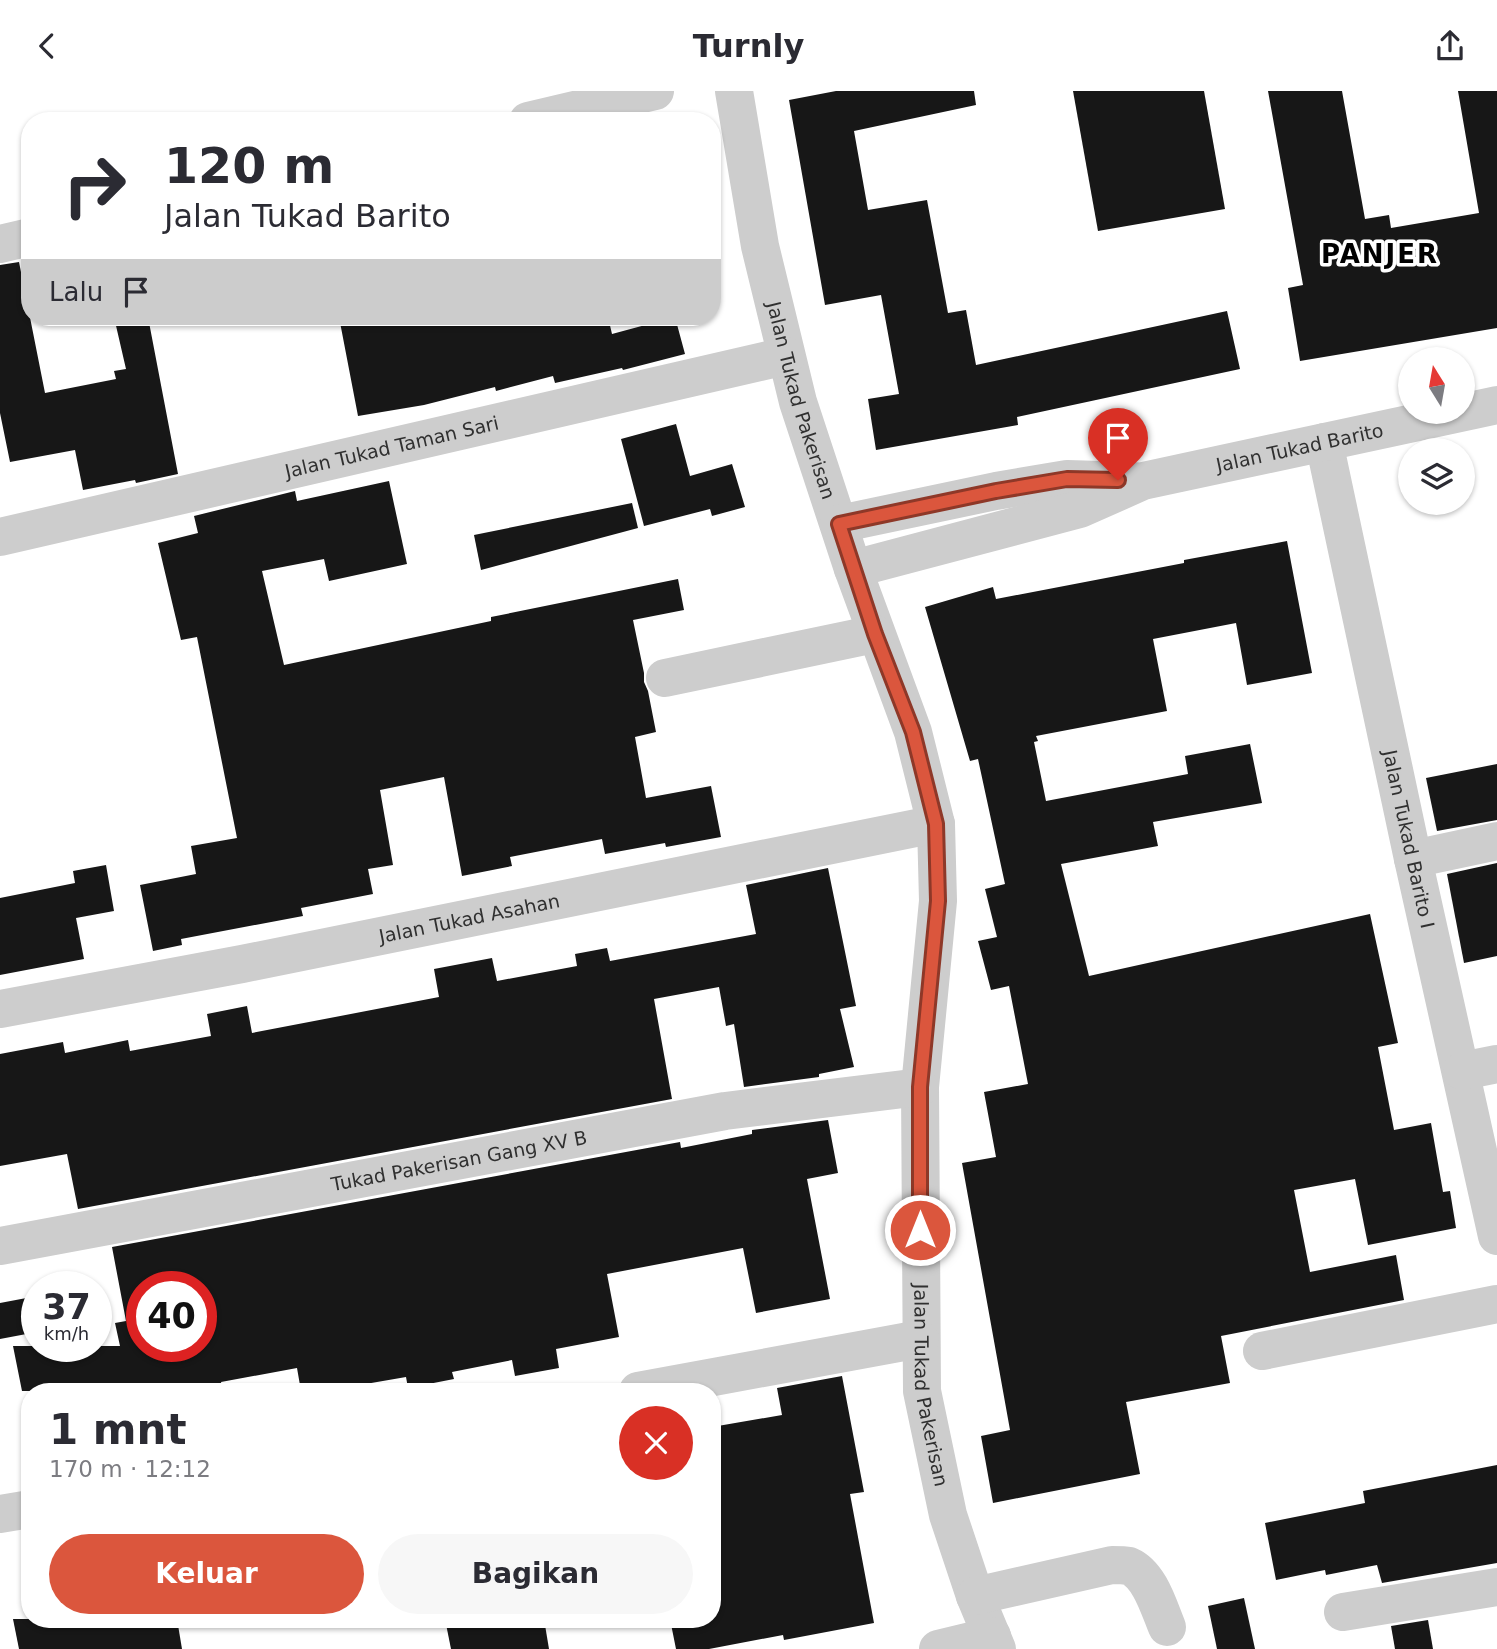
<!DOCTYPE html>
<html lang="id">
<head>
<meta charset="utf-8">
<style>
  :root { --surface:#fff; --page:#f7f7f7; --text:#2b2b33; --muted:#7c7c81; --accent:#db563d }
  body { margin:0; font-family:"DejaVu Sans",sans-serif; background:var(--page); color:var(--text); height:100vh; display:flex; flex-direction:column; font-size:26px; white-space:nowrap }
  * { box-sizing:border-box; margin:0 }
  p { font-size:23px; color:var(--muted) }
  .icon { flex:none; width:38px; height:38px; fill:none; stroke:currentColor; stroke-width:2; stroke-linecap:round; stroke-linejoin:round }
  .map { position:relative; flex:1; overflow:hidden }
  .side { position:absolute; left:21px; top:1292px; width:700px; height:245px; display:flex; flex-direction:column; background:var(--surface); border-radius:28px; box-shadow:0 2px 5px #0004 }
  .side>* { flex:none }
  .top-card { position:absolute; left:21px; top:21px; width:700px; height:214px; border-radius:28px; box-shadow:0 2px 5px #0004; background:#fff; color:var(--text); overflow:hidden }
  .needle { width:46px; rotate:349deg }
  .buttons { position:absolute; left:1398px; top:256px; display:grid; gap:14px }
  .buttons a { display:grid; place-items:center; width:77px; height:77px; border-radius:50%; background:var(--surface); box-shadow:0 2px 5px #0004; font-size:35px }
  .speed { position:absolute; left:21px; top:1180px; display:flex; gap:14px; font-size:35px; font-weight:700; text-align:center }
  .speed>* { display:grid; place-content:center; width:91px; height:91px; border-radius:50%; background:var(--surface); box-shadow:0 2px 5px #0004; line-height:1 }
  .speed small { font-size:18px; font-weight:400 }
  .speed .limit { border:10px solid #d22; background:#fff; color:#111 }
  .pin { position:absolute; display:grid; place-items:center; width:60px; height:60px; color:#fff; margin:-72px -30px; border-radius:50% 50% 50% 0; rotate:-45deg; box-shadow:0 0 7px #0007 }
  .pin .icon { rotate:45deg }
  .me { position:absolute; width:77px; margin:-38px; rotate:0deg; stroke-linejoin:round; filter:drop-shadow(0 0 5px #0008) }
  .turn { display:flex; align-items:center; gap:24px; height:147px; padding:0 28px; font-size:32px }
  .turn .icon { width:91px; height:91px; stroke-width:2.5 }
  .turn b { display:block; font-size:49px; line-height:60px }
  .then { display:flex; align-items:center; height:66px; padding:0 28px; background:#0003; gap:14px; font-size:26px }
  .round { display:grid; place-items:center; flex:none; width:74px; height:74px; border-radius:37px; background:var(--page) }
  .overview { display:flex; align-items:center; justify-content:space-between; height:119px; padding:0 28px }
  h1 { font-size:42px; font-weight:700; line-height:52px }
  .button { display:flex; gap:14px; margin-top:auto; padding:14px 28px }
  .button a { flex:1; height:80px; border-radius:42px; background:var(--accent); color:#fff; font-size:28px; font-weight:700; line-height:80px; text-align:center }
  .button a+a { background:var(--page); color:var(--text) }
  header { display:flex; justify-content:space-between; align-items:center; height:91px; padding:0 28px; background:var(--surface); font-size:32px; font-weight:700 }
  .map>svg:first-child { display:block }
</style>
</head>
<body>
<header><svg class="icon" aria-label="back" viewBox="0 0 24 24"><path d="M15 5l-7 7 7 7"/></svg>Turnly<svg class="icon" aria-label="share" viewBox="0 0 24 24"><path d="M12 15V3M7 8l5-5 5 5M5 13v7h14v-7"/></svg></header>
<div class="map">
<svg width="1497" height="1558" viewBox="0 0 1497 1558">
  <rect width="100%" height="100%" fill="#fff"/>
  <!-- building -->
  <g fill="#171717" fill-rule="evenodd">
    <path d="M836 0H974L976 14 854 40 868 119 927 109 948 222 966 219 976 274 1227 220 1240 278 1017 326 1018 334 876 359 868 308 899 303 881 204 825 214 789 9Z"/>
    <path d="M1073 0H1204L1225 118 1098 140Z"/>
    <path d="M1268 0H1342L1365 128 1389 124 1391 137 1479 122 1458 0H1497V237L1300 270 1288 197 1303 194Z"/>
    <path d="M19 171 45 302 116 288 114 280 126 278 114 226H148L178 383 136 392 135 389 83 399 75 359 10 371 0 322V174Z"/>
    <path d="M339 226H608L612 243 675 226 685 263 623 279 622 277 555 292 553 285 496 300 495 296 424 314 358 325Z"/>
    <path d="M676 333 690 385 732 373 745 416 712 425 710 418 644 435 621 348Z"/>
    <path d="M389 390 407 473 329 490 324 468 262 480 284 574 491 530V526L678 488 684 519 633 529 644 582V591L648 600 656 641 635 646 646 707 711 695 721 746 666 756 665 752 605 763 602 748 510 766 512 775 462 785 444 686 380 699 393 774 368 778 373 803 301 817 303 825 181 848 182 854 153 860 140 794 196 783 191 755 237 747 197 546 181 549 158 452 198 442 194 425 295 400 297 410Z"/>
    <path d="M632 412 638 437 481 479 474 444Z"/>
    <path d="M1287 450 1312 582 1247 594 1236 532 1153 548 1167 620 1036 645 1038 650 1034 651 1046 710 1188 683 1185 665 1250 653 1262 712 1153 731 1158 755 1061 773 1089 885 1370 823 1398 952 1378 956 1394 1039 1431 1032 1443 1101 1450 1100 1456 1137 1368 1154 1355 1088 1294 1099 1310 1181 1396 1164 1404 1209 1221 1245 1230 1292 1126 1311 1140 1383 993 1412 981 1345 1010 1339 962 1072 996 1066 984 1001 1028 993 1009 895 991 899 978 850 997 846 985 798 1005 793 978 668 970 670 925 516 993 496 996 508 1184 472V469Z"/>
    <path d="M1497 673V729L1437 740 1426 687Z"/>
    <path d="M1497 772V865L1464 872 1447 783Z"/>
    <path d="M106 774 114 820 76 827 84 868 0 884V807L75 792 73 780Z"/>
    <path d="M828 777 856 915 840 918 854 976 819 983V986L744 996 734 933 726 935 719 896 654 908 672 1008 78 1118 67 1063 0 1075V963L63 951 65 962 128 949 130 960 211 945 207 923 247 915 252 942 439 906 434 878 492 867 497 890 577 875 575 863 607 857 610 870 756 843 746 794Z"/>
    <path d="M828 1029 838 1082 807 1088 830 1208 756 1222 743 1157 607 1183 619 1246 556 1258 559 1277 515 1285 512 1269 452 1281 454 1288 408 1297 406 1286 325 1300H301L297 1277 221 1291 223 1300H22L13 1255H120L115 1232 126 1230 112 1156 680 1051 681 1057 752 1043V1039ZM142 1195H201V1255H142Z"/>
    <path d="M37 1205V1241L0 1248V1212Z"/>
    <path d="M842 1285 864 1401 850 1403 874 1532 784 1549 783 1544 709 1558H676L670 1528H712V1336L782 1324 777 1297Z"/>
    <path d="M1497 1374V1472L1382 1492 1377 1474 1326 1484 1325 1479 1276 1489 1265 1432 1365 1412 1363 1400Z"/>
    <path d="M1244 1507 1255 1558H1217L1208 1515Z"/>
    <path d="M13 1528H177L182 1558H19Z"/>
    <path d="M445 1528H544L549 1558H451Z"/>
    <path d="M1428 1529 1433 1558H1395L1391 1535Z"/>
  </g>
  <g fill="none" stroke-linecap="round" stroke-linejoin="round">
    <!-- minor -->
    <g stroke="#cdcdcd" stroke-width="38">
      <path id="s1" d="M734 0 760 155 798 311 853 478 913 641 936 733 938 810 920 996 922 1300 948 1424 975 1505 997 1558"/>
      <path d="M528 30 655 0"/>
      <path d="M0 153 30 146"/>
      <path id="s2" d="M1324 351 1413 768 1497 1145"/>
      <path d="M839 433 996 400 1067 388 1134 390"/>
      <path id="s3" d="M0 446 786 265"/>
      <path id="s4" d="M853 478 1080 418 1143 390 1497 314"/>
      <path d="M665 587 875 543"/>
      <path d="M1413 768 1497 750"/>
      <path id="s5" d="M0 918 242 873 936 733"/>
      <path d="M1462 980 1497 973"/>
      <path id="s6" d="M0 1155 725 1020 920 996"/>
      <path d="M1262 1260 1497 1213"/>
      <path d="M638 1300 920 1248"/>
      <path d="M0 1423 30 1418"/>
      <path d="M975 1505 1112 1474C1116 1474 1124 1474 1129 1475 1150 1484 1159 1517 1167 1536"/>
      <path d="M1343 1521 1497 1496"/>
      <path d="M938 1558 992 1545"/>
    </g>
  </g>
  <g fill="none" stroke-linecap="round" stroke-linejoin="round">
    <!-- route casing -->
    <g stroke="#8e3828" stroke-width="18">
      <path id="route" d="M920 1139V996L938 810 936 733 913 641 875 543 839 433 996 400 1067 388 1118 389"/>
    </g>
    <!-- route -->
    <use href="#route" stroke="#db563d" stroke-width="12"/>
  </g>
  <g text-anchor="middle" stroke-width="7" stroke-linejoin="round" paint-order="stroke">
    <!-- street labels -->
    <g font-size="19" fill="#303030" stroke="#fff">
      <text dy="7" stroke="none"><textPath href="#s1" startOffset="317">Jalan Tukad Pakerisan</textPath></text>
      <text dy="7" stroke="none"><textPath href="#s3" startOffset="402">Jalan Tukad Taman Sari</textPath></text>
      <text dy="7" stroke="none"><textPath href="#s4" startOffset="464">Jalan Tukad Barito</textPath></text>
      <text dy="7" stroke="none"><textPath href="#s2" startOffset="406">Jalan Tukad Barito I</textPath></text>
      <text dy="7" stroke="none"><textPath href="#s5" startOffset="478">Jalan Tukad Asahan</textPath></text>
      <text dy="7" stroke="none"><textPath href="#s6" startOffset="467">Tukad Pakerisan Gang XV B</textPath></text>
      <text dy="7" stroke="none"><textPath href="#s1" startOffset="1325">Jalan Tukad Pakerisan</textPath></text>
    </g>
    <!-- district labels -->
    <g font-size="26" font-weight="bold" letter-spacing="2" fill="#000" stroke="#fff">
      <text x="1380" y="172">PANJER</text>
    </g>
  </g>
</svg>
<div class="buttons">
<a><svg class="needle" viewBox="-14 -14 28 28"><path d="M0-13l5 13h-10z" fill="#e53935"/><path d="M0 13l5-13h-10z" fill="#7c7c81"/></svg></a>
<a><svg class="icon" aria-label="layers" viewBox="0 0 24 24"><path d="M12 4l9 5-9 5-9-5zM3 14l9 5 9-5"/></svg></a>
</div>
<div class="speed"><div>37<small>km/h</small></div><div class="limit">40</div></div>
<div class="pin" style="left:1118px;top:389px;background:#d93025"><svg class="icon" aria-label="arrive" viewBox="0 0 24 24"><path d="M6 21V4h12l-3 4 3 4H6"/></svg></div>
<svg class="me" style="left:920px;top:1139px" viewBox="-20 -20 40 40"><circle r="17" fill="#db563d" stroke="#fff" stroke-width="3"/><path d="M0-11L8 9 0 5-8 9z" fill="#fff"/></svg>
<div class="top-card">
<div class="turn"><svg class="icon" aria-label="right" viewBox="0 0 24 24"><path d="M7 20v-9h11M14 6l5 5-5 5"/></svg><div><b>120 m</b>Jalan Tukad Barito</div></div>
<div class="then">Lalu<svg class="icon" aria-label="arrive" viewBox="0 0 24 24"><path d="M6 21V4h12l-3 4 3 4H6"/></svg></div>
</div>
<section class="side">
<div class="overview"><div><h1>1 mnt</h1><p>170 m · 12:12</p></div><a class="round" style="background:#d93025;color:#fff"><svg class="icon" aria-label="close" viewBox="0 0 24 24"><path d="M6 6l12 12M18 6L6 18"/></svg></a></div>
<div class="button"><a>Keluar</a><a>Bagikan</a></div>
</section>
</div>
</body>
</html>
